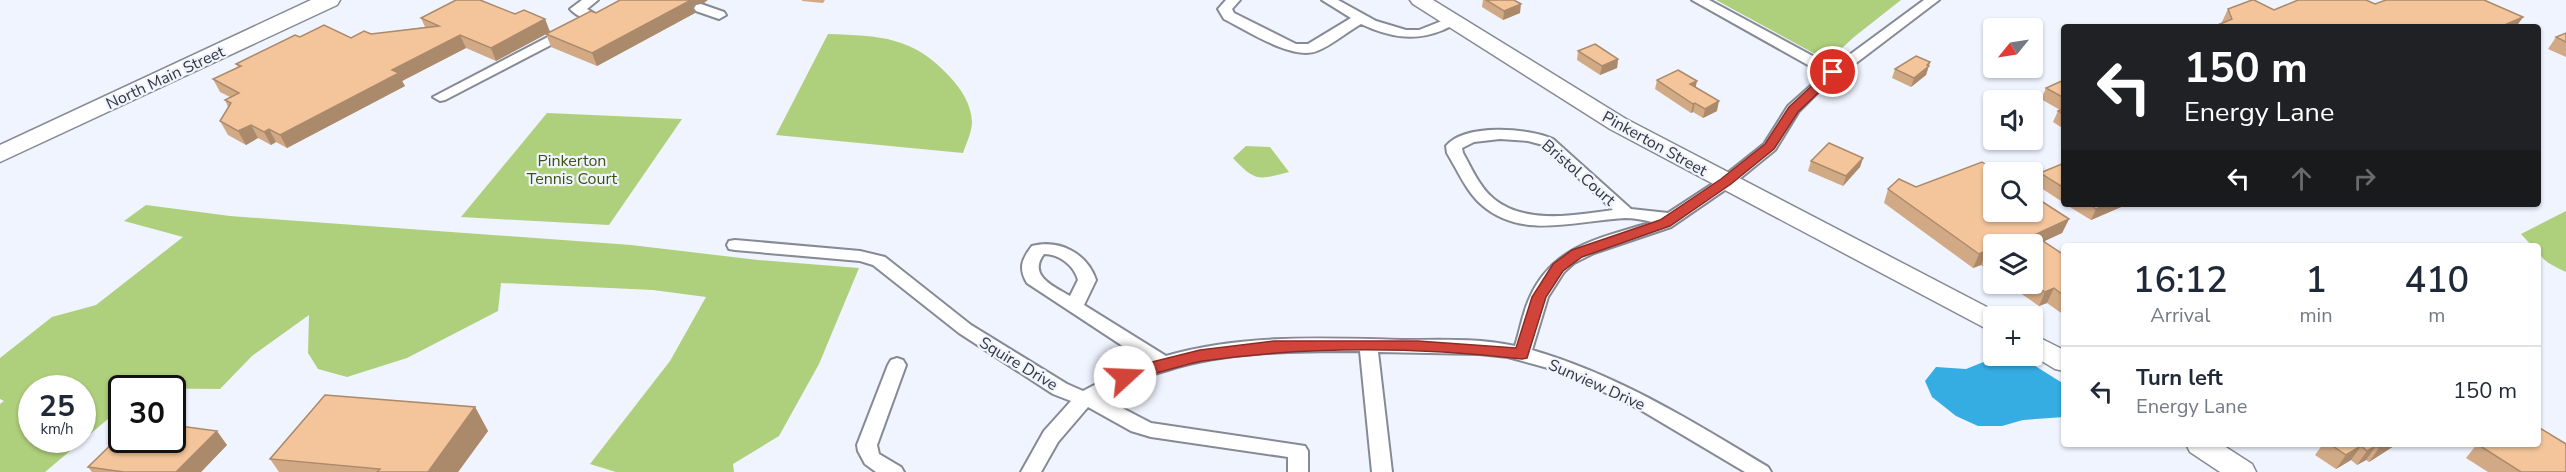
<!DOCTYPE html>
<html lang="en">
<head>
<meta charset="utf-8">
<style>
  :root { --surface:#fff; --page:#f2f2f3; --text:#1f2937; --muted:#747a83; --line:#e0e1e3 }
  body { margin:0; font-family:"Nunito Sans",sans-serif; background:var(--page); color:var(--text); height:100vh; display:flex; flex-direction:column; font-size:22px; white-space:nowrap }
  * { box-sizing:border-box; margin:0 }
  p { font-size:20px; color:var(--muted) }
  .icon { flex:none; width:33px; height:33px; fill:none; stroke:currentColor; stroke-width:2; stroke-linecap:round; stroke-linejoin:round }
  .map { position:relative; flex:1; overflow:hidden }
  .details { position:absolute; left:2061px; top:243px; width:480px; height:204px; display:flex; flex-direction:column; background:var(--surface); border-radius:6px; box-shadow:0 2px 4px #0004 }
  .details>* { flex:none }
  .guide { position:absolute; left:2061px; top:24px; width:480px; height:183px; border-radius:6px; box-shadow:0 2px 4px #0004; background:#202124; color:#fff; overflow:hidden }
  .needle { width:39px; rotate:240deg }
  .fabs { position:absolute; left:1983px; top:18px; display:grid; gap:12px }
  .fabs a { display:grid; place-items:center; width:60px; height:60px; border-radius:6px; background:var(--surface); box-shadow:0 2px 4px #0004; font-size:30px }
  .speed { position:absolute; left:18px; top:375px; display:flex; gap:12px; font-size:30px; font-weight:700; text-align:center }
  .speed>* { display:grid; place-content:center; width:78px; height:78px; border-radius:50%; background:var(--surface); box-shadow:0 2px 4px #0004; line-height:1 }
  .speed small { font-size:15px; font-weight:400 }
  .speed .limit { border:3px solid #111; border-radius:9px; background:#fff; color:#111 }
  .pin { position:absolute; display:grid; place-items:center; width:51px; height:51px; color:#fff; margin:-26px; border:3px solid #fff; border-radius:50%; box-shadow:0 2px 6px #0007 }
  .me { position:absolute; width:66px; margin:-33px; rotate:70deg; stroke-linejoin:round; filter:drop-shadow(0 0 4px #0008) }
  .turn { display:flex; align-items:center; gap:21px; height:126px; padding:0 24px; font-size:27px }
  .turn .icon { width:78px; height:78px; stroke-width:2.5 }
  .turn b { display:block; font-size:42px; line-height:51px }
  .lanes { display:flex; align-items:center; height:57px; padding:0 24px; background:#0003; justify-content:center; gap:30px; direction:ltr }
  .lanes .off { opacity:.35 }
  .eta { display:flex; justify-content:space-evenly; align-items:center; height:102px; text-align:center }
  .eta b { font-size:36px; font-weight:600; line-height:42px }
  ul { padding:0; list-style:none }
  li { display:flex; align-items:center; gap:18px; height:90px; padding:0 24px; border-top:2px solid var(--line) }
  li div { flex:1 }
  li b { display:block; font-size:22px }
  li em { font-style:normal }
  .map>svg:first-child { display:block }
</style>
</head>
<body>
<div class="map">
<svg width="2566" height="472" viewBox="0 0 2566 472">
  <rect width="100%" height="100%" fill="#eff4ff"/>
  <!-- green -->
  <g fill="#aecf7b" fill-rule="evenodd">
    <path d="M1716 0H1901L1854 37 1828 61Z"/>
    <path d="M828 34C880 36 913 36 950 77 962 90 971 104 972 122 972 132 966 144 963 153L776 135Z"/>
    <path d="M547 113 682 119 609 225 461 217Z"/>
    <path d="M1246 146 1270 147 1289 172C1259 180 1255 182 1233 158Z"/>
    <path d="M146 205 230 216 631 245 758 260 859 268 819 364 779 436 733 464 734 472H616L590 464 670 361 706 297 653 290 501 283 498 311 407 358 347 377 318 369 308 353 309 315 252 356 220 389 122 388 121 408 45 472H0V404L4 401 0 399V358L52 317 96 305 183 237 124 221ZM82 388V440H32V388Z"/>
    <path d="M2566 211V272C2554 266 2538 261 2538 246H2532L2521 234Z"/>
  </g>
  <!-- water -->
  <path fill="#35ade3" d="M2008 358 2029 362 2064 384V417L2023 420 2002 426H1978L1956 416 1932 397 1925 381 1936 367 1966 369 1986 361Z"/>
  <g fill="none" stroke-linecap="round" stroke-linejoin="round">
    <!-- street casing -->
    <g stroke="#868a94" stroke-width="4">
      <g id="street">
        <path d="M582 0H598L587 9 600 17 598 20C589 22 576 16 570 9Z"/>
        <path d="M1226 0H1240L1232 9 1234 13 1296 44H1308L1351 18 1322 0H1338L1376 21 1406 30H1419L1452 17 1459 21C1454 26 1448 27 1443 30 1414 42 1389 37 1361 24 1347 32 1332 45 1317 51 1293 61 1246 30 1224 19L1218 9Z"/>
        <path d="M1692 0H1709L1833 67 1924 0H1939L1818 92 1799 111 1775 150 1732 185 1671 227 1594 253 1574 263 1564 272 1548 297 1532 350C1618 375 1692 421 1768 467L1771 472H1745L1639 409 1579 380 1548 368 1508 357 1479 354 1378 352 1392 472H1372L1360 351C1296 351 1229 351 1168 370 1145 377 1121 383 1101 397L1151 423 1305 446 1308 451V472H1288V457L1151 437 1131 431 1088 407 1058 442 1041 472H1021L1044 431 1071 401 1053 394 959 333 873 265 860 261 735 250 729 249 727 245 729 241 735 240 860 251 885 257 971 325 1067 384 1083 391 1127 368 1147 362 1027 283C1018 268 1022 259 1032 246 1059 239 1087 253 1096 280L1084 305 1166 356C1241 334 1324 338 1402 340 1440 340 1478 338 1515 346 1520 330 1523 312 1530 297 1554 244 1603 238 1652 222 1644 220 1634 218 1625 218 1579 220 1523 240 1483 206 1467 193 1458 171 1447 153L1446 146C1465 123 1529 128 1553 139L1631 209 1668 213 1720 179 1764 144 1788 106 1824 74ZM1500 139 1528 141 1543 145 1613 210C1576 215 1526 225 1494 199 1480 188 1472 169 1463 153L1462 148 1474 142ZM1044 254C1059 254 1074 265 1078 280L1070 296C1055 287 1027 276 1044 254Z"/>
        <path d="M701 4 724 12 726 15 719 19 696 11 694 8 696 5Z"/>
        <path d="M567 27 572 28 574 31 572 34 445 100 440 101 433 97Z"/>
        <path d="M897 358 903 360 906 365 877 445 879 454 901 467 904 472H876L865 464 858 451 857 445 888 365 891 360Z"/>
      </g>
    </g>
    <!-- secondary casing -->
    <g stroke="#868a94" stroke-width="3">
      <g id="secondary">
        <path d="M1410 0H1433L1626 119 2004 316H1994V331L1985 328 1610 129 1413 4Z"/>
        <path d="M2032 334 2064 350V371L2055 369 2032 355Z"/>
        <path d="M2186 444H2221L2252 464 2256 472H2220L2190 452Z"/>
      </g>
    </g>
    <!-- primary casing -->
    <g stroke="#868a94" stroke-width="3">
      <path id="primary" d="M311 0H340L337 5 0 162V145Z"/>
    </g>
    <!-- street -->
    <use href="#street" fill="#fff" fill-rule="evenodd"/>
    <!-- secondary -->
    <use href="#secondary" fill="#fff" fill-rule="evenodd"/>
    <!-- primary -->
    <use href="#primary" fill="#fff" fill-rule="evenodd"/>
  </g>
  <!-- wall -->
  <g fill="#d2a985">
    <path d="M802 0H825L823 3 802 1Z"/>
    <path d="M1483 0H1514L1520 13 1503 20 1482 7Z"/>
    <path d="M704 3 694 4 693 7 695 13 597 66 551 47 546 34 596 13Z"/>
    <path d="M2375 4 2523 17 2516 27H2213L2221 24 2228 9 2274 10Z"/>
    <path d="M515 14 545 19 550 32 496 61 466 48 402 81 405 86 287 148 276 142 271 145 258 138 246 145 228 135 220 121 228 107 225 100 230 97 220 92 213 79 238 67 236 64 300 37 351 38 371 34 425 27 421 18Z"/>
    <path d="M2566 33V57L2548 49 2556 37Z"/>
    <path d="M1578 51 1618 59 1617 68 1600 75 1577 60Z"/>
    <path d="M1930 62 1926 75 1911 87 1892 78 1895 69Z"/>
    <path d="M1657 80 1697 81 1695 87 1717 111 1703 118 1693 112 1691 113 1655 89Z"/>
    <path d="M2064 80V129L2053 122 2058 111 2060 110 2041 99 2046 88Z"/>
    <path d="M1863 158 1860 167 1843 186 1808 171 1811 161Z"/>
    <path d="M2064 163V203L2035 184 2040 173Z"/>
    <path d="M1916 187 2069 219 2062 233 2044 241 2064 255V315L2047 303 2039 306 2007 284H2032V244H1994V274L1981 265 1973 268 1884 203 1888 189Z"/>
    <path d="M2065 204H2128L2091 220Z"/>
    <path d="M475 407 488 431 458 472H279L270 459Z"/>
    <path d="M2323 444H2396L2394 446 2369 462 2366 460 2357 465 2351 460 2336 469 2315 455Z"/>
    <path d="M2477 444 2566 472H2488L2466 458Z"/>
    <path d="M227 445 201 472H92L88 467Z"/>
  </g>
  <!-- shaded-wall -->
  <g fill="#ab8a6c">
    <path d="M689 0H708L704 3 694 4 693 7 695 13 597 66 592 53Z"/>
    <path d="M1521 4 1520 13 1503 20 1504 11Z"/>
    <path d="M2523 17 2516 27H2500Z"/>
    <path d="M545 19 550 32 496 61 491 48Z"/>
    <path d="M460 35 466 48 402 81 405 86 287 148 280 135 392 70Z"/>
    <path d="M1618 59 1617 68 1600 75 1602 66Z"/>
    <path d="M1930 62 1926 75 1911 87 1914 78Z"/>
    <path d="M1697 81 1695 90 1690 84Z"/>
    <path d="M1719 101 1717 111 1703 118 1705 109Z"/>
    <path d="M1695 103 1693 112 1691 113 1693 104Z"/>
    <path d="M251 125 258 138 246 145 238 131Z"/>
    <path d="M269 129 276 142 271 145 264 132Z"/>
    <path d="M1863 158 1860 167 1843 186 1846 176Z"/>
    <path d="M2107 204H2128L2091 220 2096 209Z"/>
    <path d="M2069 219 2062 233 2032 247 2034 235Z"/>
    <path d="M1987 250 1981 265 1973 268 1979 254Z"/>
    <path d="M2054 288 2047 303 2039 306 2045 292Z"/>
    <path d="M475 407 488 431 458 472H428Z"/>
    <path d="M217 431 227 445 201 472H176Z"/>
    <path d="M2385 444H2396L2394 446 2369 462 2379 448Z"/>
    <path d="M2361 446 2351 460 2336 469 2346 455Z"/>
    <path d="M2376 446 2366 460 2357 465 2367 451Z"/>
  </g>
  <!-- building -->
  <g fill="#f4c59b" stroke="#ab8a6c" stroke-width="1.5">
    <path d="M456 0H480L515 14 524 10 545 19 491 48 460 35 392 70 399 73 280 135 269 129 264 132 251 125 238 131 220 121 231 103 225 100 239 93 213 79 241 66 236 64 295 35 300 37 324 25 351 38 364 31 371 34 439 26 421 18Z"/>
    <path d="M620 0H691L592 53 546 34 591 11 596 13Z"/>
    <path d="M1486 0H1514L1521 4 1504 11Z"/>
    <path d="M2252 0H2254L2274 10 2298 0H2366L2375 4 2386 0H2484L2523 17 2500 27H2213L2232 19 2228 9Z"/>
    <path d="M2566 33V42L2556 37Z"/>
    <path d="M1595 44 1618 59 1602 66 1578 51Z"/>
    <path d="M1916 56 1930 62 1927 65 1929 66 1914 78 1895 69Z"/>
    <path d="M1678 70 1697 81 1690 84 1719 101 1705 109 1695 103 1693 104 1657 80Z"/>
    <path d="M2064 80V98L2046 88Z"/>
    <path d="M2064 108V114L2058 111Z"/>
    <path d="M1829 143 1863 158 1846 176 1811 161Z"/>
    <path d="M1982 162 1997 172H1994V212H2032V195L2069 219 2034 235 2064 255V296L2054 288 2045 292 2032 283V244H1994V255L1987 250 1979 254 1888 189 1899 179 1916 187Z"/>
    <path d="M2064 163V188L2040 173Z"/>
    <path d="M2089 204H2107L2096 209Z"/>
    <path d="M325 395 475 407 428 472H377L380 469 270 459Z"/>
    <path d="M172 425 217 431 176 472H124L88 467 122 434V440H172Z"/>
    <path d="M2538 427 2566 444V472H2521L2477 444H2538Z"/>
    <path d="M2330 444H2385L2379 448 2376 446 2367 451 2361 446 2346 455Z"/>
  </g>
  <!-- route -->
  <path fill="#d2443a" stroke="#882c26" stroke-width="1.5" d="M1833 69 1839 72 1837 75 1798 112 1774 149 1731 184 1670 226 1582 257 1563 271 1546 297 1527 358 1522 359C1417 347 1308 346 1203 361 1187 363 1128 383 1120 381L1117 377 1120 373 1140 365 1200 350 1274 341H1418L1516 348 1532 297 1553 264 1572 250 1660 220 1721 179 1765 144 1789 107 1829 70Z"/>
  <g text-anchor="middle" stroke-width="4.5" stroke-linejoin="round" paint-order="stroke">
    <!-- street labels -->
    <g font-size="16" fill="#34363a" stroke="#eff4ff">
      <text transform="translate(165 77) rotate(-25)" y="6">North Main Street</text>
      <text transform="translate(1655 143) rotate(29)" y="6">Pinkerton Street</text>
      <text transform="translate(1579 172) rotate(41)" y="6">Bristol Court</text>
      <text transform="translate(1019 363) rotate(31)" y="6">Squire Drive</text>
      <text transform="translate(1597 384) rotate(24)" y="6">Sunview Drive</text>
    </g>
    <!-- park labels -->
    <g font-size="16" fill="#3d530e" stroke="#eff4ff">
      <text x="572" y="166">Pinkerton<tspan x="572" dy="18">Tennis Court</tspan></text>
    </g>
  </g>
</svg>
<div class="fabs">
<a><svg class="needle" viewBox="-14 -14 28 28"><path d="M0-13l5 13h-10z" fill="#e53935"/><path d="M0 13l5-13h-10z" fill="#747a83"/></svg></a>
<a><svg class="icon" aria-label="sound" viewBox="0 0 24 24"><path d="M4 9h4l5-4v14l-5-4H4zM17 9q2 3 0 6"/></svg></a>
<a><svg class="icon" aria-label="search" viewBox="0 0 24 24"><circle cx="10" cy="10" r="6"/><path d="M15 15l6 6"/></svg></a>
<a><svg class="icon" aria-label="layers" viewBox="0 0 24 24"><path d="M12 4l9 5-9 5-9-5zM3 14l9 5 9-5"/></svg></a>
<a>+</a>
</div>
<div class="speed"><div>25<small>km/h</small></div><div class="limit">30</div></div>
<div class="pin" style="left:1833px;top:72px;background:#d93025"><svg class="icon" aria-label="arrive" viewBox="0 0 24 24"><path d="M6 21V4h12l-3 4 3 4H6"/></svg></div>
<svg class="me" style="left:1125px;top:377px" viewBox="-20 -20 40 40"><circle r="19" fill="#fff"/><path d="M0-13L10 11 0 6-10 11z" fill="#d2443a"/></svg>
<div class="guide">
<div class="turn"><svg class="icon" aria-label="left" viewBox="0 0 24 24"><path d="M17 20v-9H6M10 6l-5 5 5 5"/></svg><div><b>150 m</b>Energy Lane</div></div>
<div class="lanes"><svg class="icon" aria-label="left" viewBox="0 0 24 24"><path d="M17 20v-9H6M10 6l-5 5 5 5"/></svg><svg class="icon off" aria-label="ahead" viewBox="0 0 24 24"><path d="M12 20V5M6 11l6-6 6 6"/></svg><svg class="icon off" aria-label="right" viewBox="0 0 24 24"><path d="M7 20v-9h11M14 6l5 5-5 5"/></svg></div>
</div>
<section class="details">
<div class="eta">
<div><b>16:12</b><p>Arrival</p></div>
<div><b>1</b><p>min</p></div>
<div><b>410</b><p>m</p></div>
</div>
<ul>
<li><svg class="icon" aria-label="left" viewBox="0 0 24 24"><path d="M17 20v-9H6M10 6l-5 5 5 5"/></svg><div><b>Turn left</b><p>Energy Lane</p></div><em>150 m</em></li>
</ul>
</section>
</div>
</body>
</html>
